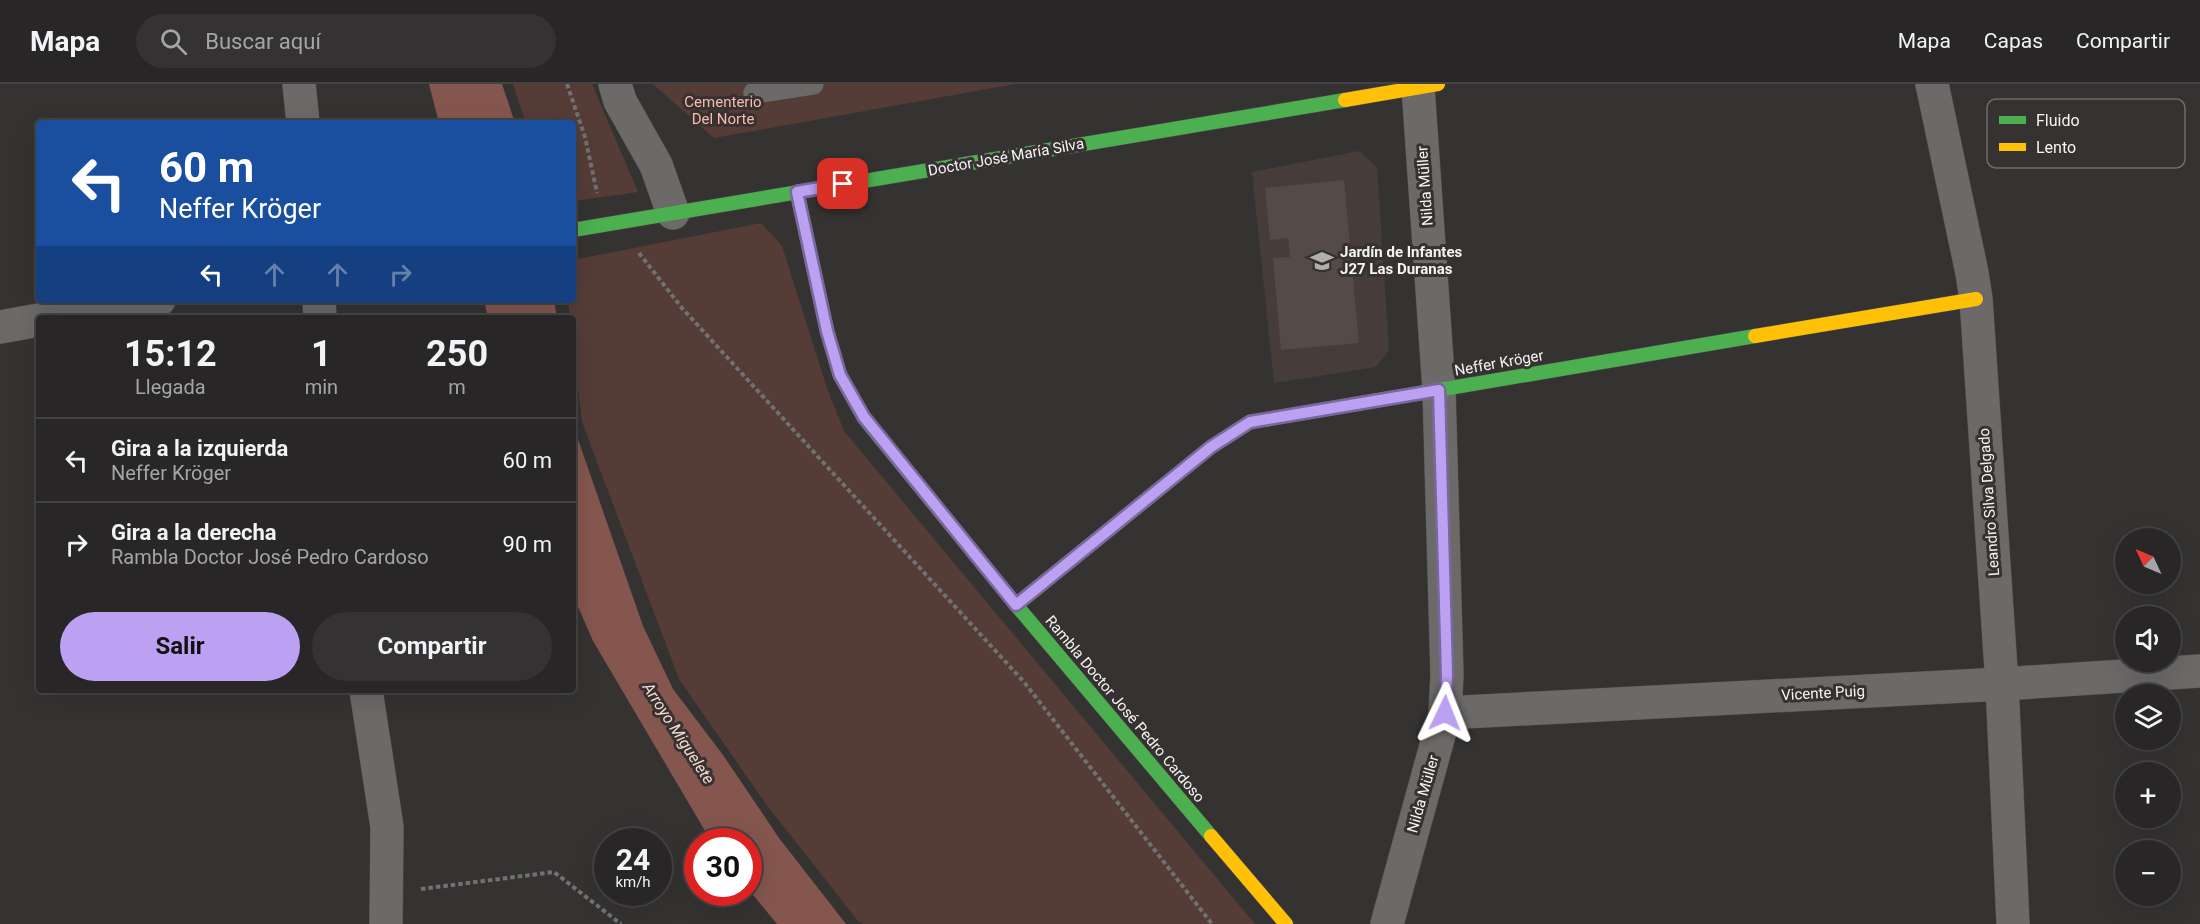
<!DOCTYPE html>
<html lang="es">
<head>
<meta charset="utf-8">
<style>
  :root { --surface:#282626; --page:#343232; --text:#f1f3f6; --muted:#a5a5a7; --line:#444343; --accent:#bca0f2 }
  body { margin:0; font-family:Roboto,sans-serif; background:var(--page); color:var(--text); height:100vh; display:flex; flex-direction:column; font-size:22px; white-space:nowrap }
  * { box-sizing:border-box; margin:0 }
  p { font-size:20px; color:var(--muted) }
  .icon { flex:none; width:33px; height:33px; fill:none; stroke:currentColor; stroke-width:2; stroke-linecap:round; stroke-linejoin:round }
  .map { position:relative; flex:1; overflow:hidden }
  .sheet { position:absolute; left:36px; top:231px; width:540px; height:378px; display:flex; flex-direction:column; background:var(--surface); border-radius:6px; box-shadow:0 6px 24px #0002,0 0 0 2px var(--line) }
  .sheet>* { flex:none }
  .top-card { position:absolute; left:36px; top:36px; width:540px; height:183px; border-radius:6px; box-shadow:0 6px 24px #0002,0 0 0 2px var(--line); background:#1a4fa0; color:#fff; overflow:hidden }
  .needle { width:39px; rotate:314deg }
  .buttons { position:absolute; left:2115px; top:444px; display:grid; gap:12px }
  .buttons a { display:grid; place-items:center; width:66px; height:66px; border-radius:50%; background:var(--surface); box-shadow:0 6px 24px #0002,0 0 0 2px var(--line); font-size:30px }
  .speed { position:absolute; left:594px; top:744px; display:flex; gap:12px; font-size:30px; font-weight:700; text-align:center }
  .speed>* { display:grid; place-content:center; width:78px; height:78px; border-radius:50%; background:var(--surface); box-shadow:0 6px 24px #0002,0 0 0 2px var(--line); line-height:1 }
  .speed small { font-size:15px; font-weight:400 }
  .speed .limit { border:9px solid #d22; background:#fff; color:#111 }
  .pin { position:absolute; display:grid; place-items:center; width:51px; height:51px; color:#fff; margin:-26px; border-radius:12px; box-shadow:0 3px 9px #0006 }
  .me { position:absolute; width:66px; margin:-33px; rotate:2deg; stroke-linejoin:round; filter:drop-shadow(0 0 4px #0008) }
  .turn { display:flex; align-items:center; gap:21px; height:126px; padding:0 24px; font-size:27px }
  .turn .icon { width:78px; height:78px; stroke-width:2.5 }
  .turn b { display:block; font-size:42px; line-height:51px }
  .lanes { display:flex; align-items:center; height:57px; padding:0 24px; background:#0003; justify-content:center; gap:30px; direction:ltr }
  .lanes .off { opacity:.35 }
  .eta { display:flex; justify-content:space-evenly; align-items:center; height:102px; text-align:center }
  .eta b { font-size:36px; font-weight:700; line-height:42px }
  .cta { display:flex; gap:12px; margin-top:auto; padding:12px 24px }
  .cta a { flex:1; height:69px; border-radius:36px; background:var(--accent); color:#111; font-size:24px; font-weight:700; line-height:69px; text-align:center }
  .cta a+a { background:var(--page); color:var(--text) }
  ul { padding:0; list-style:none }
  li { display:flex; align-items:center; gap:18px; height:84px; padding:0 24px; border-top:2px solid var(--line) }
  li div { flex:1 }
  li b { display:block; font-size:22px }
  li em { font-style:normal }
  header { display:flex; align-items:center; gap:36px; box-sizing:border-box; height:84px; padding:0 30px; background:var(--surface); border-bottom:2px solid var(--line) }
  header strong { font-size:28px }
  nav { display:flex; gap:33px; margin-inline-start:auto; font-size:21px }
  .search { width:420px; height:54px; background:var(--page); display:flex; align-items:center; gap:15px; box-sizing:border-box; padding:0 21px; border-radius:33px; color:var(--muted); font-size:22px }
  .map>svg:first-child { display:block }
</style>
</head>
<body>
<header>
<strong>Mapa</strong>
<div class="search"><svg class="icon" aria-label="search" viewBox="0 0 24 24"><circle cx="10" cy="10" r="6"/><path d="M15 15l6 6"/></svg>Buscar aquí</div>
<nav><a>Mapa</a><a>Capas</a><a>Compartir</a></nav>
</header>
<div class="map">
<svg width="2200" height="840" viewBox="0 0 2200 840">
  <rect width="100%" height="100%" fill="#353332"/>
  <!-- built -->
  <path fill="#463c3a" d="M1359 67 1377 83 1389 266 1376 283 1274 299 1252 88Z"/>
  <!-- green -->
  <g fill="#553c37">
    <path d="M513 0H592L638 108 573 117V39H526Z"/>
    <path d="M653 0H1015L714 54Z"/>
    <path d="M761 139 782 162 827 304 844 347 1255 840H863L858 837 766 720 679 595 582 338 573 261V234H570L568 216H573V176Z"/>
  </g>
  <!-- water -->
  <g fill="#84564e">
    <path d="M429 0H502L515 39H439Z"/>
    <path d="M484 216H554L557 234H488Z"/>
    <path d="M573 341 643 542 673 605 723 671 779 754 846 840H777L749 806 748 758 711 757 593 557 573 511Z"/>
  </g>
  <!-- building -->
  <path fill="#544a48" d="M1344 96 1359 259 1281 266 1273 174 1290 173 1288 154 1270 156 1265 104Z"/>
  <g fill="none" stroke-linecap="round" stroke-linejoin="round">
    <!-- lane casing -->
    <g stroke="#504f4e" stroke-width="22">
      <path id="lane" d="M754 9 813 0"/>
    </g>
    <!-- street casing -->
    <g stroke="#504f4e" stroke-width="34">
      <g id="street">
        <path d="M299 0 303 39"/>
        <path d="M615 0 620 17 656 81 673 129"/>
        <path d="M1932 0 1972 189 1976 215 2002 600 2013 840"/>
        <path d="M319 216 320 234"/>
        <path d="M52 234 159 216"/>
        <path d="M0 243 39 236"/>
        <path d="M366 606 387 743 386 840"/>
        <path d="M1445 629 2002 600 2200 587"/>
        <path d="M1387 840 1445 629 1447 591 1439 306 1418 3"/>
      </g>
    </g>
    <!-- fast casing -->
    <g stroke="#504f4e" stroke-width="15">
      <g id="fast">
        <path d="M797 108 827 247 840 291 864 334 1016 521 1211 752"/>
        <path d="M573 146 1345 16"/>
        <path d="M1158 406 1211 363 1250 338 1755 252"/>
      </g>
    </g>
    <!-- slow casing -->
    <g stroke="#504f4e" stroke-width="15">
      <g id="slow">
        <path d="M1345 16 1438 0"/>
        <path d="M1755 252 1976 215"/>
        <path d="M1016 521 1158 406"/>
        <path d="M1211 752 1286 840"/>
      </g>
    </g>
    <!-- path -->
    <g stroke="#727171" stroke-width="4" stroke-dasharray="4.5 3" stroke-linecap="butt">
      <path d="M567 0 585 53 597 109"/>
      <path d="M639 169 682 224 1024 598 1212 840"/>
      <path d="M421 805 554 788 621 840"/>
    </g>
    <!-- lane -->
    <use href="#lane" stroke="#6c6a69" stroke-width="21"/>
    <!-- street -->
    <use href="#street" stroke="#6c6a69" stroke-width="33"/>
    <!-- fast -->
    <use href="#fast" stroke="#4caf50" stroke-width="14"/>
    <!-- slow -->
    <use href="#slow" stroke="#ffc107" stroke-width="14"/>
  </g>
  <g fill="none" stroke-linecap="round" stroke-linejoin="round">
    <!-- route casing -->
    <g stroke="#7a689d" stroke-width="15">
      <path id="route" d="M843 100 797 108 827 247 840 291 864 333 1016 521 1211 363 1250 338 1439 306 1447 591 1445 629"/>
    </g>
    <!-- route -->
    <use href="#route" stroke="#bca0f2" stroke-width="10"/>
  </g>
  <!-- icons -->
  <defs>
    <g id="school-bare" transform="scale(1.8)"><path d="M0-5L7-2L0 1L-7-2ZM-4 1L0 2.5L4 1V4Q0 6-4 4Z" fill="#b2b0af" stroke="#363231" stroke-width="2.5" paint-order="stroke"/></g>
  </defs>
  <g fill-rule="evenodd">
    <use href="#school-bare" x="1322" y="177"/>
  </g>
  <g text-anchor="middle" stroke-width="6" stroke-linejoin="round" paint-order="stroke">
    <!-- park labels -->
    <g font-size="15" fill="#fab8ac" stroke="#363231">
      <text x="723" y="23">Cementerio<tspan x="723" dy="17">Del Norte</tspan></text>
    </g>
    <!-- street labels -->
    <g font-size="15" fill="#f6f3f3" stroke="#363231">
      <text transform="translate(1006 73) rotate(-10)" y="5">Doctor José María Silva</text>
      <text transform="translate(1425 102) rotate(-94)" y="5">Nilda Müller</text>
      <text transform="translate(1499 279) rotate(-10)" y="5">Neffer Kröger</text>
      <text transform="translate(1989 418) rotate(-94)" y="5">Leandro Silva Delgado</text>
      <text transform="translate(1823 609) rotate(-3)" y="5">Vicente Puig</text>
      <text transform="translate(1125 625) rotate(50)" y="5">Rambla Doctor José Pedro Cardoso</text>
      <text transform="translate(1423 710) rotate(-74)" y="5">Nilda Müller</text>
    </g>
    <!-- poi labels -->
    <g font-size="15" font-weight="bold" fill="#f6f3f3" stroke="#363231" text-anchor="start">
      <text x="1340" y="173">Jardín de Infantes<tspan x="1340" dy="17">J27 Las Duranas</tspan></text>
    </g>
    <!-- water labels -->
    <g font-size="16" font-style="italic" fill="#fad8d1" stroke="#363231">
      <text transform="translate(679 649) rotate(57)" y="6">Arroyo Miguelete</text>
    </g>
  </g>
  <!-- legend -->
  <rect x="1987" y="15" width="198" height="69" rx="9" fill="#363231" stroke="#706c6b" stroke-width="1.5"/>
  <rect x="1999" y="32" width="27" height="8" fill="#4caf50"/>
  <rect x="1999" y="59" width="27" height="8" fill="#ffc107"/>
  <g font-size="16" fill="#f6f3f3">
    <text x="2036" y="42">Fluido</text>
    <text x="2036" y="69">Lento</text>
  </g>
</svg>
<div class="buttons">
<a><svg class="needle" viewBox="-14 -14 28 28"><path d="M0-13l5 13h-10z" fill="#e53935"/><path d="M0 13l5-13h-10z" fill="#a5a5a7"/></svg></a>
<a><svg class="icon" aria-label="sound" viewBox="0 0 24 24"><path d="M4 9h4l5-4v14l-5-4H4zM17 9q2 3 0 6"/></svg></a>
<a><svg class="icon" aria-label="layers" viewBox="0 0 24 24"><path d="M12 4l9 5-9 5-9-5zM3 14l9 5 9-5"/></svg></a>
<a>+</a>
<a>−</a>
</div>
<div class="speed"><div>24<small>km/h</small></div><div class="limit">30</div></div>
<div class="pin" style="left:843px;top:100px;background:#d93025"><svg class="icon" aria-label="arrive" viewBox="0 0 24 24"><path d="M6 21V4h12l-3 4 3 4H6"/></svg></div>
<svg class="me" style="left:1445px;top:629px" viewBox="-20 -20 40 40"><path d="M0-17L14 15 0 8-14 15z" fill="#bca0f2" stroke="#fff" stroke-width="4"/></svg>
<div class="top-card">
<div class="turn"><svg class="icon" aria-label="left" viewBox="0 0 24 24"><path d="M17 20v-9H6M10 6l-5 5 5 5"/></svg><div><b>60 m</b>Neffer Kröger</div></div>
<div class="lanes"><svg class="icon" aria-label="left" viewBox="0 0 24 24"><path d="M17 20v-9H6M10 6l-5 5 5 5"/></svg><svg class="icon off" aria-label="ahead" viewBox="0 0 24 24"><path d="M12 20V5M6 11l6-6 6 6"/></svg><svg class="icon off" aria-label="ahead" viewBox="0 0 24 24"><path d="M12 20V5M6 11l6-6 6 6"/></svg><svg class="icon off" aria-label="right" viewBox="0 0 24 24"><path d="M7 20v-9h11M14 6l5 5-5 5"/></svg></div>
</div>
<section class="sheet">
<div class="eta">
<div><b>15:12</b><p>Llegada</p></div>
<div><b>1</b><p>min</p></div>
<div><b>250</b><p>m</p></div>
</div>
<ul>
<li><svg class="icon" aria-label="left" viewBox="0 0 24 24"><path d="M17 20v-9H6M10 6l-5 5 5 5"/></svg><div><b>Gira a la izquierda</b><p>Neffer Kröger</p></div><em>60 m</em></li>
<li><svg class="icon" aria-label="right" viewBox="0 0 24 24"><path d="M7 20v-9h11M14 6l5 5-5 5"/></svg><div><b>Gira a la derecha</b><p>Rambla Doctor José Pedro Cardoso</p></div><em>90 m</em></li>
</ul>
<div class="cta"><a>Salir</a><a>Compartir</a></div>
</section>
</div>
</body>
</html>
